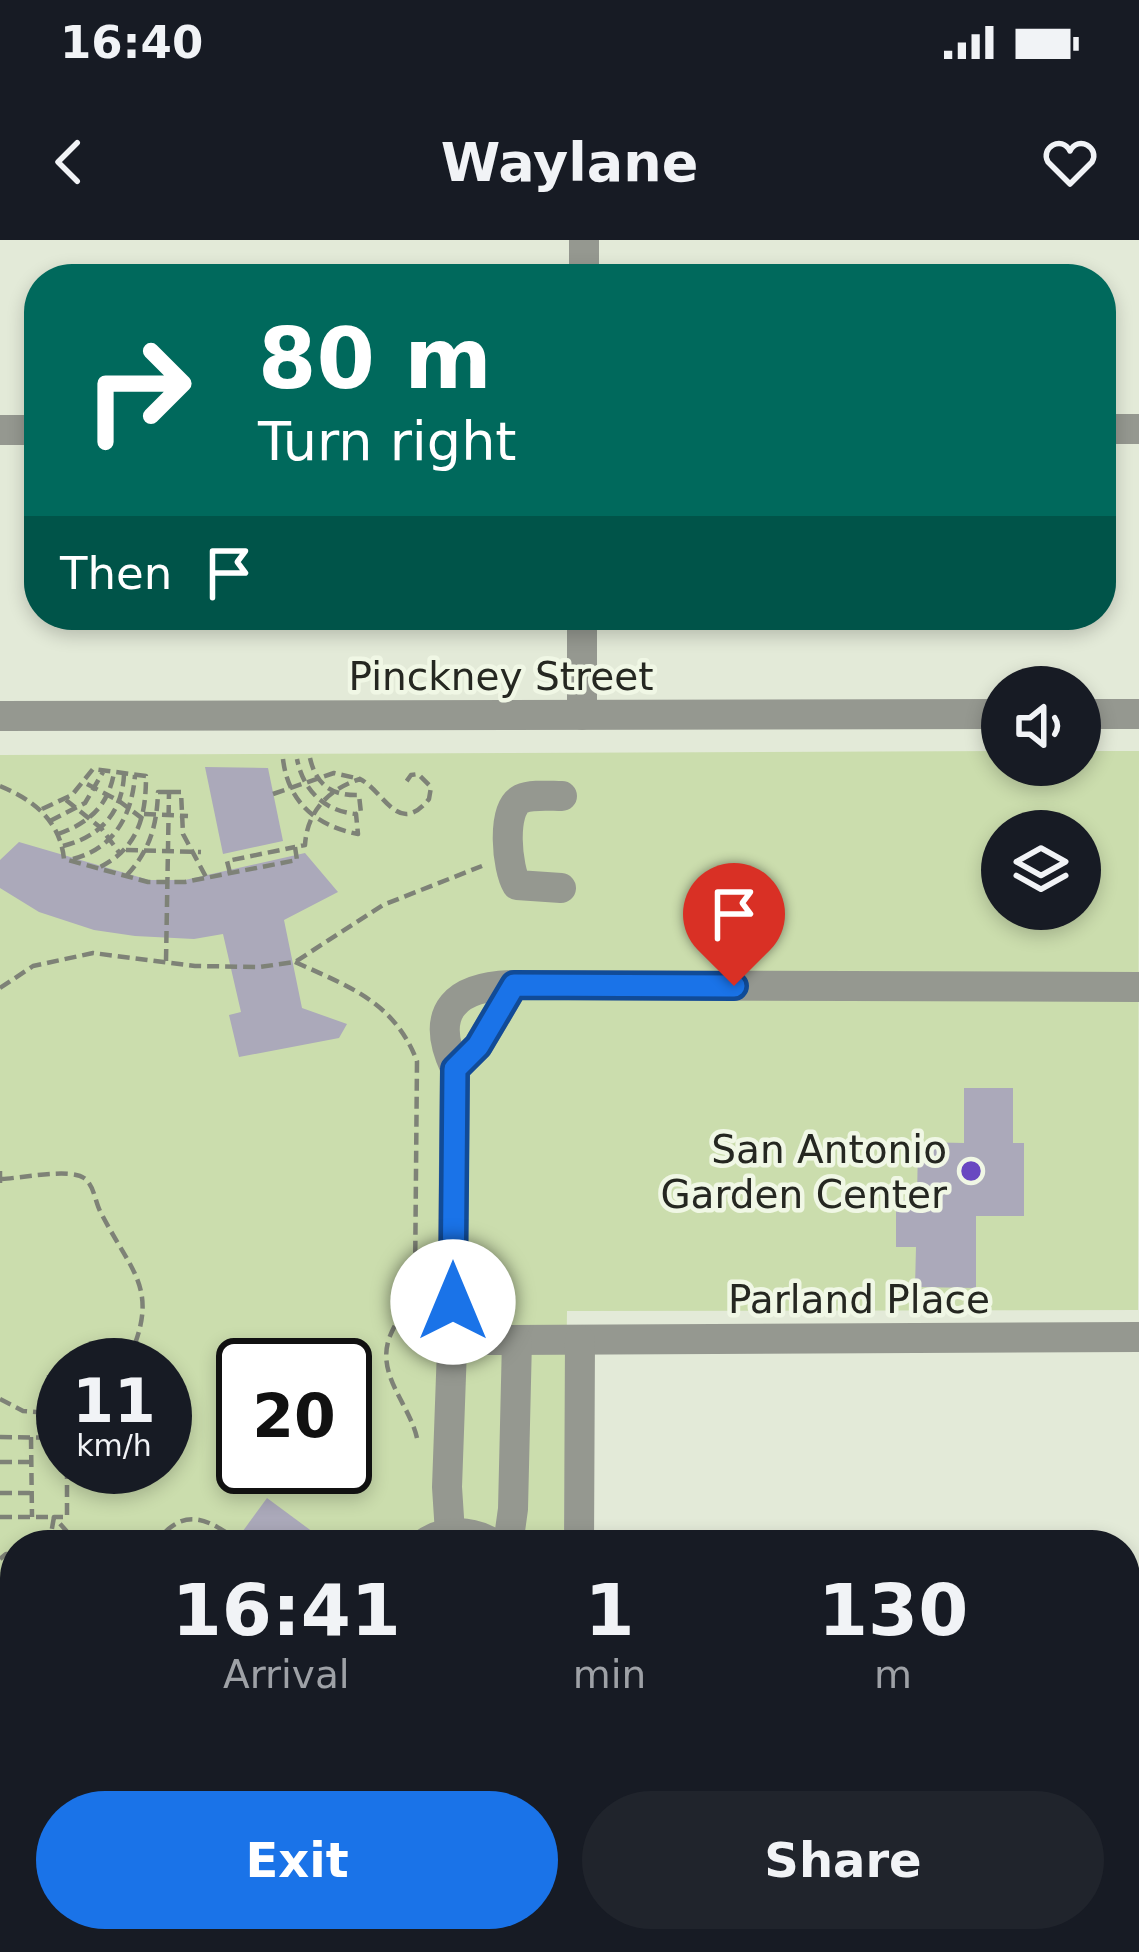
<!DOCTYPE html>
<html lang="en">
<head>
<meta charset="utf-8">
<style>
  :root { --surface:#171b24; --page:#20242c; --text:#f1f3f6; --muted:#9ea1a6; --accent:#1a73e8 }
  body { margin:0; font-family:"DejaVu Sans",sans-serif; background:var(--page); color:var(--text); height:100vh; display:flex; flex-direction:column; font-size:45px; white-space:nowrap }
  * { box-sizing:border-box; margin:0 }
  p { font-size:39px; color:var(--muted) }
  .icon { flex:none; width:66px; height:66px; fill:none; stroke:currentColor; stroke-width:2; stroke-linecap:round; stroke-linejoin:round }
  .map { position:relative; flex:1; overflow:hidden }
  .sheet { position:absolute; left:0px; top:1290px; width:1140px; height:423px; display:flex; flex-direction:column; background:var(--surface); border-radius:48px 48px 0 0; box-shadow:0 6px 18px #0003 }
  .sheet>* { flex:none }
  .hud { position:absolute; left:24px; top:24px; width:1092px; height:366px; border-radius:48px; box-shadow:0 6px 18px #0003; background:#00695c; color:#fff; overflow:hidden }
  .fabs { position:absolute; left:981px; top:426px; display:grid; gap:24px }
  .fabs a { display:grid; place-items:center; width:120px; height:120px; border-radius:50%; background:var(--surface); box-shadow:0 6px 18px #0003; font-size:60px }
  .speed { position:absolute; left:36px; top:1098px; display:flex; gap:24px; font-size:60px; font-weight:700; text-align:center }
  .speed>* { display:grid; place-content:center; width:156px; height:156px; border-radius:50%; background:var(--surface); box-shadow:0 6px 18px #0003; line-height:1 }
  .speed small { font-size:30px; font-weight:400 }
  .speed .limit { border:6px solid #111; border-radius:18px; background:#fff; color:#111 }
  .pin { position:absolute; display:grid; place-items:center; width:102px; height:102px; color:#fff; margin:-123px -51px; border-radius:50% 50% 50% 0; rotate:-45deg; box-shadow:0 0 12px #0007 }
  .pin .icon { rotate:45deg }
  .me { position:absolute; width:132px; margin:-66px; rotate:0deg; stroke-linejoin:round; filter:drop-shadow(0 0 9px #0008) }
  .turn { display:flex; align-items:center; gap:42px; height:252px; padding:0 36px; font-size:54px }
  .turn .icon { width:156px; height:156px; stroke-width:2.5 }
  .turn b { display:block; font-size:84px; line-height:102px }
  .then { display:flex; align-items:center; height:114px; padding:0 36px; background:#0003; gap:24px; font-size:45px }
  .eta { display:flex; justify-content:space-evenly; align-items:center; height:204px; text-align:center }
  .eta b { font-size:72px; font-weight:600; line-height:84px }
  .primary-button { display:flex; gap:24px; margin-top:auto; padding:24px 36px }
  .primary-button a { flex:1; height:138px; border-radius:72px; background:var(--accent); color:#fff; font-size:48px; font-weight:600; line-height:138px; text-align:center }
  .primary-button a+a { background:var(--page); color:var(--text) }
  .status { display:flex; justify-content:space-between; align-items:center; height:84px; padding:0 60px; background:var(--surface); direction:ltr }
  .status svg { height:33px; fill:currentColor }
  header { display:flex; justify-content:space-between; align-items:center; height:156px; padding:0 36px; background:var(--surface); font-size:54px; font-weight:600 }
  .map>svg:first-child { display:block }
</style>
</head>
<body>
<div class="status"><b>16:40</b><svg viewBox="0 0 49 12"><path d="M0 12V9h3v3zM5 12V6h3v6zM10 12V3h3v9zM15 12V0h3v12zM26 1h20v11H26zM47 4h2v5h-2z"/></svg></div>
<header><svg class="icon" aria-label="back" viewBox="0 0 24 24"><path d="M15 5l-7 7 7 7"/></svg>Waylane<svg class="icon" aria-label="heart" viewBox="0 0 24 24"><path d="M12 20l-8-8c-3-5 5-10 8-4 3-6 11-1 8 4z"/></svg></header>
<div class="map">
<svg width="1139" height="1712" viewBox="0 0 1139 1712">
  <rect width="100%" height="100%" fill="#e3ead8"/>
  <!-- green -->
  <path fill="#cbddad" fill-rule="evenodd" d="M1002 511V525H1080V511H1139L1138 1070 567 1071 564 1305H15V1698H542L529 1712H0V515ZM1002 591H1080V669H1002ZM63 1125H165V1227H63ZM243 1125H345V1227H243Z"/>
  <!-- building -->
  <g fill="#aba9ba">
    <path d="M205 527 268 528 283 601 223 614Z"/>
    <path d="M19 602 149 640H185L305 613 338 652 284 680 302 768 347 784 339 798 239 817 229 775 241 772 223 694 194 699 135 696 94 690 39 672 0 648V620Z"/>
    <path d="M964 848H1013V903H1024V976H976V1048L915 1047 916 1007H896V960H917L918 902 964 903Z"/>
    <path d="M267 1258 317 1295 309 1305H254L240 1295Z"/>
    <path d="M101 1698H125L124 1708 100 1705Z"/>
    <path d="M164 1698H255L253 1712H163Z"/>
    <path d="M263 1698H355L353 1712H262Z"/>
    <path d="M412 1698H454L453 1712H411Z"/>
  </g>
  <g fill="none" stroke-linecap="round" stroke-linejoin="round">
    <!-- path -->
    <g stroke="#7e8277" stroke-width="4.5" stroke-dasharray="12 6" stroke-linecap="butt">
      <path d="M310 518C316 545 332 556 359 555L361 573 356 574"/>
      <path d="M283 519C288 562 316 586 358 594L356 574C324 571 303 550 297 519"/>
      <path d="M87 544 119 561 143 579"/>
      <path d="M0 546C34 560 60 581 64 619L148 642H185L297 620 295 607 305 605C307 571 329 549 360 539 385 552 398 597 429 559L431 547 418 534 411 535 406 542"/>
      <path d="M169 552H181L183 594 206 637"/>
      <path d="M273 554 334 533 360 539"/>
      <path d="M66 560 101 588 121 615"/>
      <path d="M42 569 72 555 93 529 146 536C146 577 138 609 98 628"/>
      <path d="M144 574 188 576"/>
      <path d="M50 581 85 563 103 532"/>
      <path d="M58 594C89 583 108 566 114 533"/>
      <path d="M63 606C99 597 122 574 124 535"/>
      <path d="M126 610 201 612"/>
      <path d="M73 619C114 608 132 576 135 535"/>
      <path d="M230 633 227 621 295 607"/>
      <path d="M127 635C150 610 157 585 158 552H169"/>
      <path d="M166 721 169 552"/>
      <path d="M295 722C350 747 394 762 417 821L415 1042C411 1064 398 1076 390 1096 375 1134 409 1163 417 1198"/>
      <path d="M0 748 33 726 93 713 195 726 260 727 295 722 383 665 482 626"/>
      <path d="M0 931V944"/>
      <path d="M2 939C21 938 70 928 84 938 94 945 95 961 100 971 133 1036 162 1049 126 1125"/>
      <path d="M49 1135V1198"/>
      <path d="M0 1159 23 1171 63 1174"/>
      <path d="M0 1197 63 1198"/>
      <path d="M31 1197 32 1277"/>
      <path d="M0 1222H30"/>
      <path d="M67 1227V1277H54L79 1305"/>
      <path d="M0 1253H31"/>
      <path d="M0 1277H54L49 1305"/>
      <path d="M154 1305C185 1263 208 1279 244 1305"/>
      <path d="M0 1319 6 1314H15"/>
      <path d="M0 1345H15"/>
      <path d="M0 1434H15"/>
      <path d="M0 1501 15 1500"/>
    </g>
    <!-- minor -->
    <g stroke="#959890" stroke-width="30">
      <path d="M584 0V39"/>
      <path d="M1101 189H1139"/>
      <path d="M0 190H39"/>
      <path d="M1080 474H1139"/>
      <path d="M582 475V375"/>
      <path d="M0 476 1002 474"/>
      <path d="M561 648 517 645C507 629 501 569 521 559 532 554 550 556 562 556"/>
      <path d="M455 828 478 806 514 745"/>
      <path d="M452 1108 484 1100 1139 1097"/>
      <path d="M450 1293 447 1247 452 1108 455 828C428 770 457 746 514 745L1139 747"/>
      <path d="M422 1305C445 1288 472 1290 496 1305"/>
      <path d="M508 1305 513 1269 517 1100"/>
      <path d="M579 1305 580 1100"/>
      <path d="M1125 1542H1139"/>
    </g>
  </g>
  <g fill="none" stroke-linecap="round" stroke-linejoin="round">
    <!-- route casing -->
    <g stroke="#114b97" stroke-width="30">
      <path id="route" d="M453 1062 455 829 478 806 514 745 734 746"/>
    </g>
    <!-- route -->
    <use href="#route" stroke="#1a73e8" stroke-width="21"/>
  </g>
  <!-- markers -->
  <circle fill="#6948c1" stroke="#f0f7e5" stroke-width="4.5" cx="971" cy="931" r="12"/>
  <g text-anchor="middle" stroke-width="9" stroke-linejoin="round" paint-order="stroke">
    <!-- street labels -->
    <g font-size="39" fill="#252721" stroke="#f0f7e5">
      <text x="501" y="450">Pinckney Street</text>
      <text x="859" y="1073">Parland Place</text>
    </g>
    <!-- poi labels -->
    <g font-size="39" fill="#252721" stroke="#f0f7e5" text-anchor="end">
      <text x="947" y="923">San Antonio<tspan x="947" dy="45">Garden Center</tspan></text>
    </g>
  </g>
</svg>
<div class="fabs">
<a><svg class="icon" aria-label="sound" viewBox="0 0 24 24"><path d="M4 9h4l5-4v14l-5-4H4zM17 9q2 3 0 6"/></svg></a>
<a><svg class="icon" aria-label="layers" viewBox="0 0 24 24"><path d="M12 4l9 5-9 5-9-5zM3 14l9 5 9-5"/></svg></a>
</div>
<div class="speed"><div>11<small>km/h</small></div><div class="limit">20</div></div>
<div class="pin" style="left:734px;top:746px;background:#d93025"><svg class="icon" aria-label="arrive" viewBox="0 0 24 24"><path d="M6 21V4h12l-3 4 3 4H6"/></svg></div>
<svg class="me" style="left:453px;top:1062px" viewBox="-20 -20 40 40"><circle r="19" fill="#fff"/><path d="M0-13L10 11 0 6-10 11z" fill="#1a73e8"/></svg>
<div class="hud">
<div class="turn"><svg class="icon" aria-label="right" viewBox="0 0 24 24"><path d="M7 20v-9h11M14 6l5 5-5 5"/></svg><div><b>80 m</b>Turn right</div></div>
<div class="then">Then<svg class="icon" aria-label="arrive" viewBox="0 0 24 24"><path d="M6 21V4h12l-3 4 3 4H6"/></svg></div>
</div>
<section class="sheet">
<div class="eta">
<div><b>16:41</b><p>Arrival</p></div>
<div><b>1</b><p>min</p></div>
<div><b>130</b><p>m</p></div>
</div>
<div class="primary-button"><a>Exit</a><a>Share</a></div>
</section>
</div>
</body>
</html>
